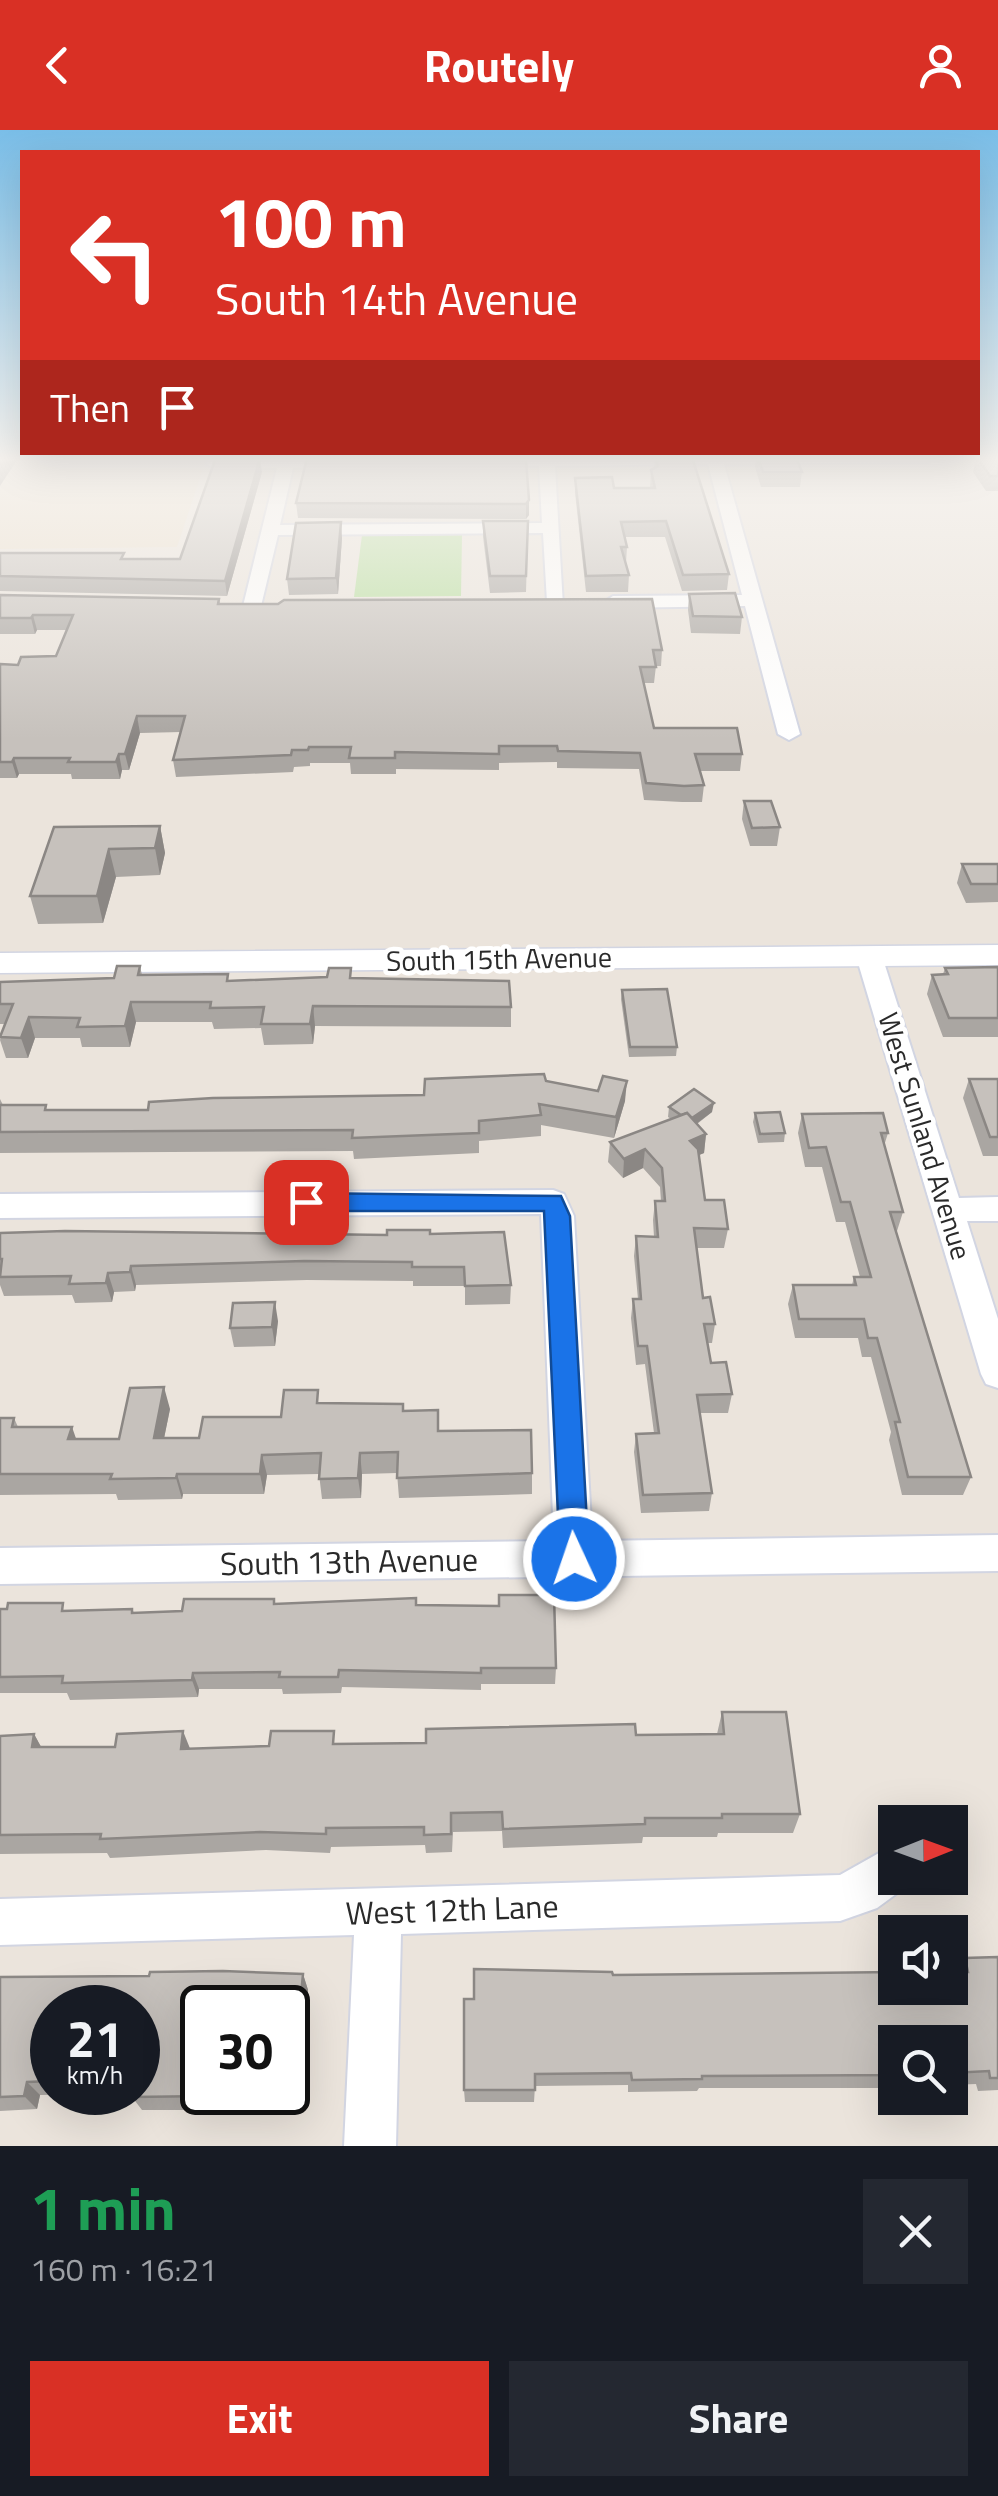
<!DOCTYPE html>
<html lang="en">
<head>
<meta charset="utf-8">
<style>
  :root { --surface:#171b24; --page:#242831; --text:#f1f3f6; --muted:#9ea1a6; --accent:#d93025 }
  body { margin:0; font-family:"Titillium Web",sans-serif; background:var(--page); color:var(--text); height:100vh; display:flex; flex-direction:column; font-size:38px; white-space:nowrap }
  * { box-sizing:border-box; margin:0 }
  p { font-size:32px; color:var(--muted) }
  .icon { flex:none; width:55px; height:55px; fill:none; stroke:currentColor; stroke-width:2; stroke-linecap:round; stroke-linejoin:round }
  .map { position:relative; height:2016px; overflow:hidden }
  .sheet { display:flex; flex-direction:column; background:var(--surface); flex:1 }
  .sheet>* { flex:none }
  .top-card { position:absolute; left:20px; top:20px; width:960px; height:305px; border-radius:0px; box-shadow:0 10px 40px #0002; background:#d93025; color:#fff; overflow:hidden }
  .needle { width:65px; rotate:89deg }
  .buttons { position:absolute; left:878px; top:1675px; display:grid; gap:20px }
  .buttons a { display:grid; place-items:center; width:90px; height:90px; border-radius:0px; background:var(--surface); box-shadow:0 10px 40px #0002; font-size:50px }
  .speed { position:absolute; left:30px; top:1855px; display:flex; gap:20px; font-size:50px; font-weight:700; text-align:center }
  .speed>* { display:grid; place-content:center; width:130px; height:130px; border-radius:50%; background:var(--surface); box-shadow:0 10px 40px #0002; line-height:1 }
  .speed small { font-size:25px; font-weight:400 }
  .speed .limit { border:5px solid #111; border-radius:15px; background:#fff; color:#111 }
  .pin { position:absolute; display:grid; place-items:center; width:85px; height:85px; color:#fff; margin:-42px; border-radius:20px; box-shadow:0 5px 15px #0006 }
  .me { position:absolute; width:110px; margin:-55px; rotate:357deg; stroke-linejoin:round; filter:drop-shadow(0 0 8px #0008) }
  .turn { display:flex; align-items:center; gap:35px; height:210px; padding:0 30px; font-size:45px }
  .turn .icon { width:130px; height:130px; stroke-width:2.5 }
  .turn b { display:block; font-size:70px; line-height:85px }
  .then { display:flex; align-items:center; height:95px; padding:0 30px; background:#0003; gap:20px; font-size:38px }
  .round { display:grid; place-items:center; flex:none; width:105px; height:105px; border-radius:0px; background:var(--page) }
  .headline { display:flex; align-items:center; justify-content:space-between; height:170px; padding:0 30px }
  h1 { font-size:60px; font-weight:700; line-height:75px; color:#1e9e55 }
  .button { display:flex; gap:20px; margin-top:auto; padding:20px 30px }
  .button a { flex:1; height:115px; border-radius:0px; background:var(--accent); color:#fff; font-size:40px; font-weight:700; line-height:115px; text-align:center }
  .button a+a { background:var(--page); color:var(--text) }
  header { display:flex; justify-content:space-between; align-items:center; height:130px; padding:0 30px; background:var(--accent); color:#fff; font-size:45px; font-weight:700 }
  .map>svg:first-child { display:block }
</style>
</head>
<body>
<header><svg class="icon" aria-label="back" viewBox="0 0 24 24"><path d="M15 5l-7 7 7 7"/></svg>Routely<svg class="icon" aria-label="person" viewBox="0 0 24 24"><circle cx="12" cy="8" r="4"/><path d="M4 21q1-7 8-7t8 7"/></svg></header>
<div class="map">
<svg width="998" height="2016" viewBox="0 0 998 2016">
  <rect width="100%" height="100%" fill="#ebe4dc"/>
  <!-- education -->
  <path fill="#ece0cd" d="M0 327H207L177 417 0 419Z"/>
  <!-- green -->
  <path fill="#b6de9c" d="M362 405H462L461 466 354 467Z"/>
  <g fill="none" stroke-linecap="round" stroke-linejoin="round">
    <!-- minor casing -->
    <g stroke="#d2d5e2" stroke-width="4">
      <g id="minor">
        <path d="M209 327 350 329 352 332 344 337 293 338 280 395 542 393 539 336 479 335 477 332 485 327H934L926 332 724 334 800 604 789 610 778 604 745 476 613 478 604 472 613 466 742 465 708 334 555 336 563 476 556 478 547 472 543 403 278 405 261 476 252 482 243 476 277 338 215 339 207 334Z"/>
        <path d="M869 818 882 826 959 1068 998 1067V1091H967L998 1189V1258L986 1254 981 1244 856 826Z"/>
        <path d="M553 1060 564 1064 574 1086 592 1411 998 1405V1441L0 1454V1418L554 1411 541 1084 0 1088V1064Z"/>
        <path d="M895 1714V1748H913L911 1753 877 1778 840 1791 401 1804 396 2016H344L354 1805 0 1815V1769L840 1745Z"/>
      </g>
    </g>
    <!-- tertiary casing -->
    <g stroke="#d2d5e2" stroke-width="3">
      <path id="tertiary" d="M998 815V835L0 843V823Z"/>
    </g>
    <!-- minor -->
    <use href="#minor" fill="#fff" fill-rule="evenodd"/>
    <!-- tertiary -->
    <use href="#tertiary" fill="#fff" fill-rule="evenodd"/>
  </g>
  <!-- wall -->
  <g fill="#aaa6a2" fill-rule="evenodd">
    <path d="M655 327H692L729 444 727 460 682 461 665 407H625L627 417 626 433 629 445 628 462H586L575 363V348L614 358H650L651 340 654 338Z"/>
    <path d="M756 327H796L802 342 800 357H761L755 337Z"/>
    <path d="M977 327H998V361H986L973 342Z"/>
    <path d="M262 342 227 466 0 461V423L125 429H180Z"/>
    <path d="M529 370V385L526 389 298 388 296 373Z"/>
    <path d="M483 391H528L526 462 490 463 483 407Z"/>
    <path d="M342 408 338 464 289 465 287 449Z"/>
    <path d="M689 464 742 487 740 504 691 503 688 480Z"/>
    <path d="M0 465 219 469 220 474 662 520 661 536H656L654 553H644L654 598 742 624 740 641H700L704 655 702 672H682L644 670 639 639 557 638V632L499 633V640L396 639V644H351L350 633H310V636L294 637 293 642 176 647 173 630 181 602 140 603 129 640H122L120 649H72L71 644H19L17 648H0V534L18 535 56 526 67 500H37L35 504H0Z"/>
    <path d="M744 671 780 697 777 716H750L742 689Z"/>
    <path d="M160 696 165 723 160 745 116 747 103 793 38 794 30 766 54 697Z"/>
    <path d="M962 734H998V772L966 773 957 753Z"/>
    <path d="M140 836 142 845 229 851 352 849 511 877V897L315 896 313 914 264 915 261 898 214 899 212 892H136L130 917H82L80 908H35L28 928H6L0 910 4 894H0V852L114 848Z"/>
    <path d="M998 837V907H943L927 864 932 845 943 844 945 838Z"/>
    <path d="M622 860 677 917 676 926 629 927 621 869Z"/>
    <path d="M969 949H998V1026H983L963 968Z"/>
    <path d="M546 951 625 971 614 1008 541 995V1006L479 1011V1023L354 1029 353 1021 0 1023V969L3 975 48 980H148L424 965Z"/>
    <path d="M669 977 712 982 697 994 706 1004 704 1023 699 1025 705 1070 728 1099 724 1118H697L703 1168 715 1194 712 1213H708L711 1233 732 1264 728 1283H700L712 1363 709 1381 641 1383 634 1322 636 1304 654 1303 645 1234 636 1235 631 1188 633 1169H638L634 1126 636 1106 654 1107 653 1090 655 1071H661L660 1057 643 1038 623 1048 608 1032 610 1012 671 989 668 987Z"/>
    <path d="M755 983 785 1003 784 1012 758 1013 753 992Z"/>
    <path d="M802 984 888 1003 884 1016 903 1082 897 1101H896L971 1347 963 1365H902L889 1310 891 1302 871 1227H862L858 1208H795L788 1174 793 1155H852L854 1147H860L845 1092H836L822 1037H805L798 1003Z"/>
    <path d="M0 1103 387 1105 430 1104 511 1155 510 1174 465 1175V1156H413V1151L307 1150 136 1155 135 1161 114 1162 112 1172 75 1173 72 1165 4 1166 0 1155Z"/>
    <path d="M278 1191 275 1216 234 1217 230 1198Z"/>
    <path d="M320 1273 404 1281 438 1280 439 1301 532 1343V1364L399 1368 397 1343 362 1344 361 1368 322 1369 319 1344 267 1345 264 1364H183L182 1369 118 1370 116 1364 0 1365V1288H14L18 1297 76 1309H119L170 1279 164 1308H199L281 1287Z"/>
    <path d="M416 1468 417 1475 556 1538 555 1554H481V1560L342 1557 341 1563 283 1564 282 1559H199L198 1567 70 1570 67 1563H0V1479L67 1481 132 1479 134 1483 182 1481 274 1469 275 1474Z"/>
    <path d="M722 1582 800 1684 793 1703H718L717 1707H643L642 1713 503 1718 502 1701 453 1702 452 1722 426 1723 425 1715 331 1717 330 1723 266 1720 110 1728 107 1723 0 1724V1606L34 1604 41 1617 190 1619 336 1614 426 1613 636 1605 717 1604Z"/>
    <path d="M998 1827V1960L978 1961 976 1954 950 1955V1912H895V1958H699L697 1961 628 1962V1955L535 1956 534 1972H465L464 1960 474 1869 613 1845 954 1842 965 1828Z"/>
    <path d="M303 1844 308 1860 299 1961H288V1878H202V1962H218L216 1980H142L132 1967V1964L40 1965 37 1979 0 1981V1847ZM52 1878H138V1962H52Z"/>
  </g>
  <!-- shaded-wall -->
  <g fill="#8b8784">
    <path d="M1 327H19L0 356V328Z"/>
    <path d="M260 328 262 342 227 466 225 451Z"/>
    <path d="M529 370V385L526 389V374Z"/>
    <path d="M341 392 342 408 338 464 336 448Z"/>
    <path d="M33 485 37 500 35 504 31 488Z"/>
    <path d="M137 586 140 603 129 640 125 624Z"/>
    <path d="M119 624 122 640 120 649 116 632Z"/>
    <path d="M14 628 19 644 17 648 12 632Z"/>
    <path d="M160 696 165 723 160 745 155 718Z"/>
    <path d="M109 719 116 747 103 793 97 766Z"/>
    <path d="M131 872 136 892 130 917 125 896Z"/>
    <path d="M313 876 315 896 313 914 310 894Z"/>
    <path d="M29 887 35 908 28 928 21 908Z"/>
    <path d="M627 951 625 971 614 1008 616 987Z"/>
    <path d="M714 973 712 982 688 1000 690 990Z"/>
    <path d="M706 1004 704 1023 687 1030 690 1011Z"/>
    <path d="M645 1019 643 1038 623 1048 624 1029Z"/>
    <path d="M131 1136 136 1155 135 1161 130 1142Z"/>
    <path d="M108 1143 114 1162 112 1172 106 1153Z"/>
    <path d="M275 1172 278 1191 275 1216 272 1197Z"/>
    <path d="M164 1257 170 1279 160 1328 154 1308Z"/>
    <path d="M72 1297 79 1317 68 1309Z"/>
    <path d="M360 1323 362 1344 361 1368 358 1348Z"/>
    <path d="M262 1325 267 1345 264 1364 260 1344Z"/>
    <path d="M177 1344 183 1364 182 1369 176 1348Z"/>
    <path d="M193 1543 199 1559 198 1567 192 1550Z"/>
    <path d="M183 1601 191 1621 181 1619Z"/>
    <path d="M34 1604 45 1624 32 1617Z"/>
    <path d="M303 1844 308 1860 299 1961 293 1947Z"/>
    <path d="M27 1952 40 1965 37 1979 24 1966Z"/>
    <path d="M208 1962H218L216 1980 208 1966Z"/>
  </g>
  <!-- building -->
  <g fill="#c6c1bc" stroke="#8b8784" stroke-width="2.5">
    <path d="M312 327H518V330H526L529 370 526 374 296 373 307 328Z"/>
    <path d="M656 327H692L729 444 683 445 666 391 621 392 627 417H621L629 445 586 446 575 348 612 347 614 358H655L651 340 658 336Z"/>
    <path d="M758 327H796L802 342H763Z"/>
    <path d="M977 327H998V346H990Z"/>
    <path d="M260 328 225 451 0 446V423H124L121 429H180L215 330Z"/>
    <path d="M483 391H528L526 446H490Z"/>
    <path d="M341 392 336 448 287 449 296 393Z"/>
    <path d="M735 463 742 487 693 486 689 464Z"/>
    <path d="M0 465 219 469 218 474H278L284 470 652 469 662 520H653L656 537H640L654 598H737L742 624H695L704 655 684 656 646 653 640 623 558 621 557 616H499V624L395 622V628H349L351 617H309L308 620H292L291 625 173 630 185 586H137L125 624H119L116 632H68L70 628H14L12 632H0V534L18 535 21 527 56 526 73 485H33L31 488H0Z"/>
    <path d="M744 671H771L780 697 752 698Z"/>
    <path d="M160 696 155 718 109 719 97 766H30L54 697Z"/>
    <path d="M962 734H998V754H971Z"/>
    <path d="M117 836H140L138 845 228 844 227 851 327 847 329 838H351L350 848 509 851 511 877 313 876 310 894H261L264 877 210 878 211 872H131L125 896 77 897 80 888 29 887 21 908 0 907 13 874H0V852L114 848Z"/>
    <path d="M998 837V888H949L932 845 948 844 945 838Z"/>
    <path d="M667 859 677 917H630L622 860Z"/>
    <path d="M544 944 546 951 598 961 603 946 627 951 616 987 539 974 541 985 479 991V1003L352 1008 353 1000 0 1002V975H46L45 980H148L149 972 213 968 424 965 425 949Z"/>
    <path d="M969 949H998V1007H990Z"/>
    <path d="M694 959 714 973 692 988 687 983 681 985 669 977Z"/>
    <path d="M780 982 785 1003 760 1004 755 983Z"/>
    <path d="M687 983 706 1004 690 1011 698 1019 705 1070H724L728 1099 694 1098 703 1168 710 1167 715 1194H704L711 1233 726 1232 732 1264 697 1265 712 1363 643 1365 636 1304 659 1303 647 1216H638L633 1169H641L636 1106 658 1107 655 1071H665L662 1038 645 1019 624 1029 610 1012Z"/>
    <path d="M883 983 888 1003H881L903 1082H890L971 1347H908L895 1292H900L877 1208H868L864 1189H799L793 1155H856L854 1147H871L850 1072H841L826 1017 809 1018 802 984Z"/>
    <path d="M387 1100H430V1104L504 1102 511 1155 465 1156 464 1137H412V1132L304 1131 131 1136 130 1142 108 1143 106 1153 69 1154 71 1146 0 1147 2 1129H0V1103L65 1101 387 1105Z"/>
    <path d="M275 1172 272 1197 230 1198 233 1173Z"/>
    <path d="M164 1257 154 1308H199L203 1287H281L284 1260H318L317 1273 403 1274V1281L438 1280V1301L531 1300 532 1343 397 1348 398 1322 360 1323 358 1348 319 1349 321 1323 262 1325 260 1344H177L176 1348 110 1349 112 1344H0V1288H14L12 1297H72L68 1309H119L130 1258Z"/>
    <path d="M499 1465H554L556 1538H481V1543L339 1540 338 1547H279L280 1542 193 1543 192 1550 62 1553 63 1546 0 1547V1479H7L8 1473H63L62 1481 132 1479V1483L182 1481 184 1469H274V1474L416 1468V1475L499 1476Z"/>
    <path d="M722 1582H786L800 1684H722V1688H645V1694L503 1699 502 1682 451 1683V1704L424 1705V1697L326 1698V1704L260 1702 100 1709 101 1704 0 1705V1606L34 1604 32 1617H115L117 1604 183 1601 181 1619 269 1616 271 1601H334L333 1614 426 1613V1599L635 1594 636 1605 724 1604Z"/>
    <path d="M998 1827V1948H990L989 1941 950 1943V1912H895V1945L702 1946V1949L632 1950 631 1943 535 1944V1960H464V1869H474V1839L612 1842 613 1845 895 1842V1858H950V1842H968L965 1828Z"/>
    <path d="M223 1841 303 1844 293 1947H288V1878H202V1962H208V1966L132 1967 133 1962H138V1878H52V1951L27 1952 24 1966 0 1967V1847L149 1846 150 1842Z"/>
  </g>
  <!-- sky -->
  <linearGradient id="sky" x2="0" y2="1"><stop stop-color="#7abee8"/><stop offset="0.54" stop-color="#f6f3ef"/><stop offset="1" stop-color="#f6f3ef" stop-opacity="0"/></linearGradient>
  <rect width="998" height="609" fill="url(#sky)"/>
  <!-- route -->
  <path fill="#1a73e8" stroke="#114b97" stroke-width="2.5" d="M306 1063 561 1066 570 1086 589 1429 585 1439 574 1442 564 1439 560 1429 544 1081H306L294 1072Z"/>
  <g text-anchor="middle" stroke-width="9" stroke-linejoin="round" paint-order="stroke">
    <!-- street labels -->
    <g font-size="28" fill="#2a2a2a" stroke="#fff">
      <text transform="translate(499 829) rotate(-1)" y="10">South 15th Avenue</text>
      <text transform="translate(925 1006) rotate(73)" y="10">West Sunland Avenue</text>
    </g>
    <!-- near-street labels -->
    <g font-size="32" fill="#2a2a2a" stroke="#fff">
      <text transform="translate(349 1432) rotate(-1)" y="11">South 13th Avenue</text>
      <text transform="translate(452 1780) rotate(-2)" y="11">West 12th Lane</text>
    </g>
  </g>
</svg>
<div class="buttons">
<a><svg class="needle" viewBox="-14 -14 28 28"><path d="M0-13l5 13h-10z" fill="#e53935"/><path d="M0 13l5-13h-10z" fill="#9ea1a6"/></svg></a>
<a><svg class="icon" aria-label="sound" viewBox="0 0 24 24"><path d="M4 9h4l5-4v14l-5-4H4zM17 9q2 3 0 6"/></svg></a>
<a><svg class="icon" aria-label="search" viewBox="0 0 24 24"><circle cx="10" cy="10" r="6"/><path d="M15 15l6 6"/></svg></a>
</div>
<div class="speed"><div>21<small>km/h</small></div><div class="limit">30</div></div>
<div class="pin" style="left:306px;top:1072px;background:#d93025"><svg class="icon" aria-label="arrive" viewBox="0 0 24 24"><path d="M6 21V4h12l-3 4 3 4H6"/></svg></div>
<svg class="me" style="left:574px;top:1429px" viewBox="-20 -20 40 40"><circle r="17" fill="#1a73e8" stroke="#fff" stroke-width="3"/><path d="M0-11L8 9 0 5-8 9z" fill="#fff"/></svg>
<div class="top-card">
<div class="turn"><svg class="icon" aria-label="left" viewBox="0 0 24 24"><path d="M17 20v-9H6M10 6l-5 5 5 5"/></svg><div><b>100 m</b>South 14th Avenue</div></div>
<div class="then">Then<svg class="icon" aria-label="arrive" viewBox="0 0 24 24"><path d="M6 21V4h12l-3 4 3 4H6"/></svg></div>
</div>
</div>
<section class="sheet">
<div class="headline"><div><h1>1 min</h1><p>160 m · 16:21</p></div><a class="round"><svg class="icon" aria-label="close" viewBox="0 0 24 24"><path d="M6 6l12 12M18 6L6 18"/></svg></a></div>
<div class="button"><a>Exit</a><a>Share</a></div>
</section>
</body>
</html>
